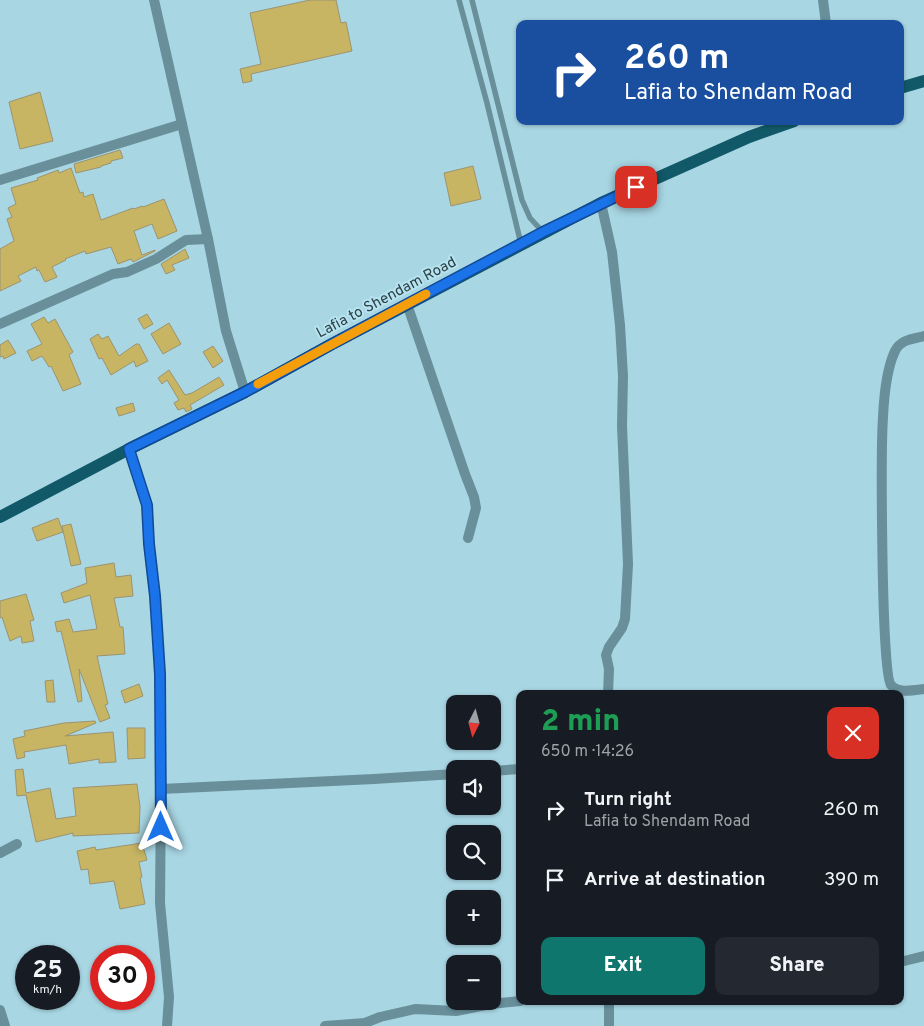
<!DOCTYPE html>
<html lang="en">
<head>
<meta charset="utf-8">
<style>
  :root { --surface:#171b24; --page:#242831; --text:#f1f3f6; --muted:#9ea1a6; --accent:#0f766e }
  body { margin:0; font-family:Overpass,sans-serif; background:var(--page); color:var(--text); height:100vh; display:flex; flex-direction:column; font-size:19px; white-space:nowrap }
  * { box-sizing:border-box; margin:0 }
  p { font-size:16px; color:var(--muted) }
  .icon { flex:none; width:28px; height:28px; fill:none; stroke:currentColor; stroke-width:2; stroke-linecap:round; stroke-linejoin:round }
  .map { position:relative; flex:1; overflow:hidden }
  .panel { position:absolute; left:516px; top:690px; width:388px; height:315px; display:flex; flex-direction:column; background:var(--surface); border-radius:10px; box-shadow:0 1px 4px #0004 }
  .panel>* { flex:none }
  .banner { position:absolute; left:516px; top:20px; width:388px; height:105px; border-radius:10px; box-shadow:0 1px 4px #0004; background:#1a4fa0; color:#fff; overflow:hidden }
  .needle { width:32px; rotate:186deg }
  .fabs { position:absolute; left:446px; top:695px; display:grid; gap:10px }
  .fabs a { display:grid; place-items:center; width:55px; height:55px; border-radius:10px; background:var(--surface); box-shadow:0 1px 4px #0004; font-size:25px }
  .speed { position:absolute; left:15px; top:945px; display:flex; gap:10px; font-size:25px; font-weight:700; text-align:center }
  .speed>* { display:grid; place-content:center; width:65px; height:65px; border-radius:50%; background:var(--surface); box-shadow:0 1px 4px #0004; line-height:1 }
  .speed small { font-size:12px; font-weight:400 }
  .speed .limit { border:8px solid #d22; background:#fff; color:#111 }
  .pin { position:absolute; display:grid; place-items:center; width:42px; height:42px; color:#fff; margin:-21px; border-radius:10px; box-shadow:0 2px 8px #0006 }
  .me { position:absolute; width:55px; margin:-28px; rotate:0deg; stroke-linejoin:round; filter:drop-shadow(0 0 4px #0008) }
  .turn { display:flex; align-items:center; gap:18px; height:105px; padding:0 25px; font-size:22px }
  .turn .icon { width:65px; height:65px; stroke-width:2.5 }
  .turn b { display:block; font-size:35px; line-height:42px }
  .round { display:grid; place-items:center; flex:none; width:52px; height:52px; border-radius:10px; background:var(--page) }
  .head { display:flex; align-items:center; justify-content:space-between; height:85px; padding:0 25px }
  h1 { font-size:30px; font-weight:800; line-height:38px; color:#1e9e55 }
  .action { display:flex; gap:10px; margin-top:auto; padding:10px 25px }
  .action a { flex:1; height:58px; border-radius:10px; background:var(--accent); color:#fff; font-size:20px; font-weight:800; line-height:58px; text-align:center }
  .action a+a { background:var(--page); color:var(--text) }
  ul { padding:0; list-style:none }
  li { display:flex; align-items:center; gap:15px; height:70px; padding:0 25px }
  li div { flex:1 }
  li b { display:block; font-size:19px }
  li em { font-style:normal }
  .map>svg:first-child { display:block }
</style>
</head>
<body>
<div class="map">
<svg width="924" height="1026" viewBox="0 0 924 1026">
  <rect width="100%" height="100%" fill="#a8d6e3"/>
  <!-- building -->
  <g fill="#c7b564" stroke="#9c9370">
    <path d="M310 0H336L341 23 346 22 352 51 251 74 252 81 243 83 240 69 261 64 250 13Z"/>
    <path d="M40 92 53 141 20 149 9 102Z"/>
    <path d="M120 150 123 158 111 161V163L101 166V167L76 173 74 164Z"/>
    <path d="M473 166 481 199 451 206 444 173Z"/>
    <path d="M71 168 80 193 83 192 84 197 93 194 101 220 133 208 134 209 142 206 143 207 164 199 177 231 158 239 152 224 134 231 142 255 155 250V251L133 262 131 259 118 264 111 247 86 254 85 251 65 259 66 260 52 267 57 277 45 282 39 270 37 271 36 267 18 276 21 281 0 291V249L14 241 7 219 12 217 8 208 16 204 11 188 38 180 37 178 58 170 59 173Z"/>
    <path d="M185 249 189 258 172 265 175 270 166 274 161 264Z"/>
    <path d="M147 314 153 324 144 329 138 319Z"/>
    <path d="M44 317 48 323 55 319 73 352 69 355 81 384 63 391 51 366 49 367 42 356 32 361 27 351 42 344 31 324Z"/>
    <path d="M169 323 181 344 163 354 151 334Z"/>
    <path d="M98 334 102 339 108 336 119 356 136 344H139L148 361 136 367 134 361 111 375 102 358 99 359 90 339Z"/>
    <path d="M8 340 16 353 4 359 3 356 0 357V345Z"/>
    <path d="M213 346 223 361 213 368 203 352Z"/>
    <path d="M169 370 185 395 192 393 219 377 224 385 190 405 192 409 186 412 184 408 178 410 174 403 179 400 167 380 162 384 158 378Z"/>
    <path d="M133 403 135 411 119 416 116 408Z"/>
    <path d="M58 518 63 532 37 541 32 528Z"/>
    <path d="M71 524 81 564 71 566 62 526Z"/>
    <path d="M114 563 116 577 131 575 133 596 114 598 120 627H123L125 654 97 656 108 704 105 705 110 718 100 722 79 669 82 701 78 702 61 631 57 632 55 622 69 619 73 632 97 629 90 595 64 603 61 593 87 583 85 568Z"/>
    <path d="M26 594 34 620 30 621 34 641 22 643 21 636 10 641 2 617 0 618V601Z"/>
    <path d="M53 680 55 702H47L45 681Z"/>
    <path d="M139 684 143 696 125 703 121 691Z"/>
    <path d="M95 721 96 723 65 736 113 732 116 762 99 763V759L69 764 66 745 24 752 25 757 17 759 13 739 25 736 24 731 64 723Z"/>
    <path d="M127 728H145V758L128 759Z"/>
    <path d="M23 769 26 793 50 788 56 819 76 816 73 788 137 784 140 807 139 833 73 836V833L36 842 26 795 17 796 15 770Z"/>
    <path d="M142 843 147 860 139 862 142 877 140 878 145 904 120 909 114 881 90 884 88 869 81 870 77 851 95 847 96 850Z"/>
  </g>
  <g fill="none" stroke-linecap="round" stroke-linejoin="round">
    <!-- service -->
    <g stroke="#688f9a" stroke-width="5.5">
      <path d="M459 0 487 103 521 244"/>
      <path d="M472 0 522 200 530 218 543 232"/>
    </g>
    <!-- minor -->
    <g stroke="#688f9a" stroke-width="10">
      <path d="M154 0 208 239 226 331 245 392"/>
      <path d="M823 0 826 24"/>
      <path d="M0 180 182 124"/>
      <path d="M601 203 612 252 620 325 623 376 622 426 628 564 625 619 622 628 609 647 606 655 609 669 608 694"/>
      <path d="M407 304 465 474 474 497 476 508 468 538"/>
      <path d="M0 324 113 274 127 272 156 259 186 240 208 239"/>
      <path d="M924 336C913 339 901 339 895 351 886 370 884 396 883 417 881 448 881 673 891 685 898 694 915 690 924 689"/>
      <path d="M129 449 147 505 149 543 155 596 160 674 161 789 160 903 169 997 167 1026"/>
      <path d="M492 771 520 769"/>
      <path d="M161 789 374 779 455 774"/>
      <path d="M0 853 17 844"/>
      <path d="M900 962 924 956"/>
      <path d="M0 1010 5 1026"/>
      <path d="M325 1026 365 1023 380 1017 415 1009 456 1011 491 1004 520 1001"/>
      <path d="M609 1026V1001"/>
    </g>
    <!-- primary -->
    <g stroke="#115968" stroke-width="12">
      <path d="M900 88 924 81"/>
      <path d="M0 517 129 449 245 392 332 344 601 203 749 137 794 121"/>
    </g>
  </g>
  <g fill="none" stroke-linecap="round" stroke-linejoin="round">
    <!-- route casing -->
    <g stroke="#114b97" stroke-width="12">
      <path id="route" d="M161 827 160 674 155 596 149 544 147 505 129 449 245 392 332 344 543 232 636 187"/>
    </g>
    <!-- route -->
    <use href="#route" stroke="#1a73e8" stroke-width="9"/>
    <!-- slow -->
    <path stroke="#f59e0b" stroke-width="9" d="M258 384 426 294"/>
  </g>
  <g text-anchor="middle" stroke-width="4" stroke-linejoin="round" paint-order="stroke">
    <!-- street labels -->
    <g font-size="15" fill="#2e4046" stroke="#b5e3f0">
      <text transform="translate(386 297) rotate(-28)" y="5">Lafia to Shendam Road</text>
    </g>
  </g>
</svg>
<div class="fabs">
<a><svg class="needle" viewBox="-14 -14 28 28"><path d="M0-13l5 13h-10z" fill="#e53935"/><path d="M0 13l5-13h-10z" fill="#9ea1a6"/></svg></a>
<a><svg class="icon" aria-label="sound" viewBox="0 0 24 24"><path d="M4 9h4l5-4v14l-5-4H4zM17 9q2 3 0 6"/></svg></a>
<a><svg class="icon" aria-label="search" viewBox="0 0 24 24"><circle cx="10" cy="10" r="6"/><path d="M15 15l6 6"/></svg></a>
<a>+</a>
<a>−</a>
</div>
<div class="speed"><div>25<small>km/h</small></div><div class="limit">30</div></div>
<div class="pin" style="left:636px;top:187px;background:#d93025"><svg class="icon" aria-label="arrive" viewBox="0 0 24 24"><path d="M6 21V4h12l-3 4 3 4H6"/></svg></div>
<svg class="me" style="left:161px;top:827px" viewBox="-20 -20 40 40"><path d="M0-17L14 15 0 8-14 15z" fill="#1a73e8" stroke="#fff" stroke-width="4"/></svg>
<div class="banner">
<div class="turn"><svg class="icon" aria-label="right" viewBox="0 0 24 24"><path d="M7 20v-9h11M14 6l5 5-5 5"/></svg><div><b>260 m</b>Lafia to Shendam Road</div></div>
</div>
<section class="panel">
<div class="head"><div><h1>2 min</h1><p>650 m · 14:26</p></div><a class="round" style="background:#d93025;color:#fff"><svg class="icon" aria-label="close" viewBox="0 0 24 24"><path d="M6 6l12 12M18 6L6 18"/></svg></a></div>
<ul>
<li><svg class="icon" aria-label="right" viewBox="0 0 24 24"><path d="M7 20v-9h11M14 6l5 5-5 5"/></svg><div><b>Turn right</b><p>Lafia to Shendam Road</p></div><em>260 m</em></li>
<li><svg class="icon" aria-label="arrive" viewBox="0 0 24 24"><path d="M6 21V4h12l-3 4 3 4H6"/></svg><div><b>Arrive at destination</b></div><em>390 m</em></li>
</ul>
<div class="action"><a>Exit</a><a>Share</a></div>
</section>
</div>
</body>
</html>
